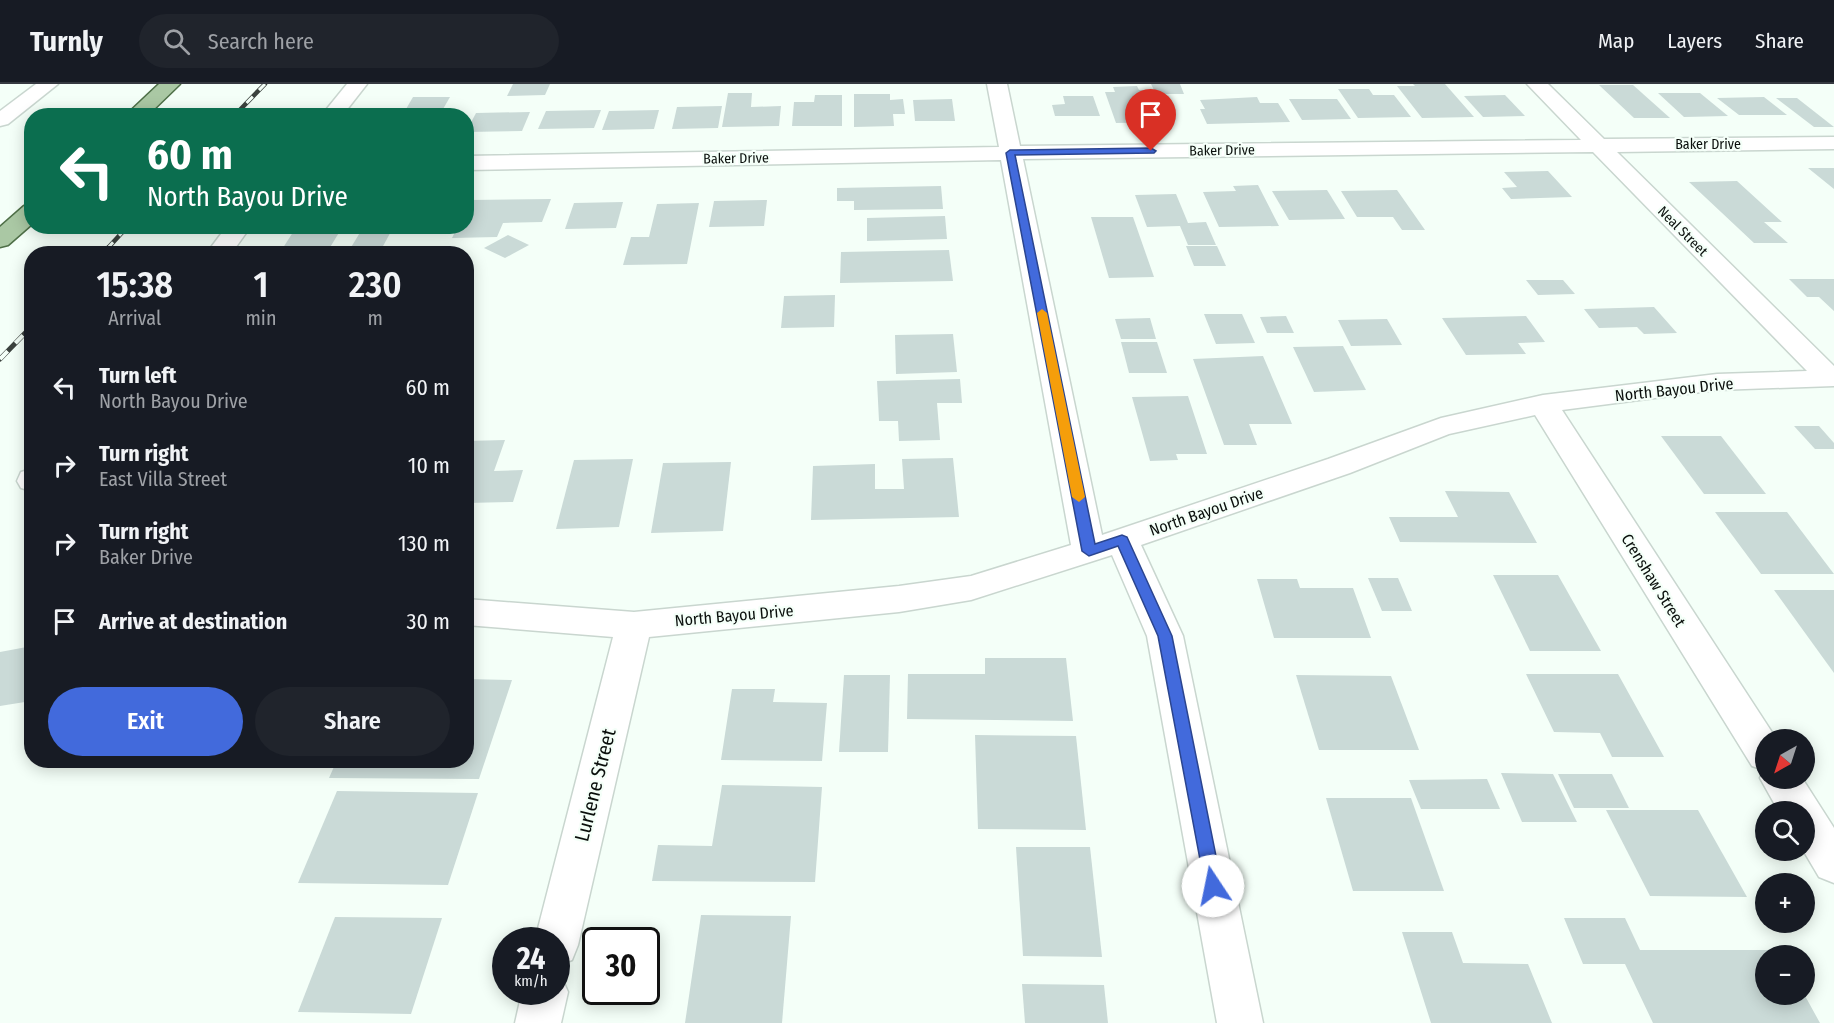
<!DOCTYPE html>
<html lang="en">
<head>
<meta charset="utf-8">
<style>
  :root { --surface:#171b24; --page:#20242c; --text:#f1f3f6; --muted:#9ea1a6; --line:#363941; --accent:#426adc }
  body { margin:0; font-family:"Fira Sans Condensed",sans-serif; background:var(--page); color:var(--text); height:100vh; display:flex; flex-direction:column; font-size:22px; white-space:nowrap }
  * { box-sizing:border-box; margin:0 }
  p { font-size:20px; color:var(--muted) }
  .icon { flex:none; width:33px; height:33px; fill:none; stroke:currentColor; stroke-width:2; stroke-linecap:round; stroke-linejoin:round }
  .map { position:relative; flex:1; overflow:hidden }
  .sheet { position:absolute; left:24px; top:162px; width:450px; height:522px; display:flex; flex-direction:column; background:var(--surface); border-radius:24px; box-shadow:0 3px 15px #0003 }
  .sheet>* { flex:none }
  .banner { position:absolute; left:24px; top:24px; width:450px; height:126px; border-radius:24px; box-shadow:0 3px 15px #0003; background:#0b6e4f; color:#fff; overflow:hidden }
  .needle { width:39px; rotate:219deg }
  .fabs { position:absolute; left:1755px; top:645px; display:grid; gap:12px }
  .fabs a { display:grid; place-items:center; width:60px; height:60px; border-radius:50%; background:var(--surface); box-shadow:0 3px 15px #0003; font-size:30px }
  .speed { position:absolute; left:492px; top:843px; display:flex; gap:12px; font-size:30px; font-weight:700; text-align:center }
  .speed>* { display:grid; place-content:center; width:78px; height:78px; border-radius:50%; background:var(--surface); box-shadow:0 3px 15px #0003; line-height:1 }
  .speed small { font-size:15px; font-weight:400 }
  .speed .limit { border:3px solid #111; border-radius:9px; background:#fff; color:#111 }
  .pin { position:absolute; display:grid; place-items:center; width:51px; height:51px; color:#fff; margin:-62px -26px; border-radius:50% 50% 50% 0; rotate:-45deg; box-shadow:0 0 6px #0007 }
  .pin .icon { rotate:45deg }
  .me { position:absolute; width:66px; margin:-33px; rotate:349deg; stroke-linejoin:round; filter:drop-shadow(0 0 4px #0008) }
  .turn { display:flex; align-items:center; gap:21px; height:126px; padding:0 24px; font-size:27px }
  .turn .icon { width:78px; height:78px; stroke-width:2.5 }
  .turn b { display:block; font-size:42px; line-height:51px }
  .eta { display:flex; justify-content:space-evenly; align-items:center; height:102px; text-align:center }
  .eta b { font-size:36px; font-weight:600; line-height:42px }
  .cta { display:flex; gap:12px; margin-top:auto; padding:12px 24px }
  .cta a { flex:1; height:69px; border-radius:36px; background:var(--accent); color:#fff; font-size:24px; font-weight:600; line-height:69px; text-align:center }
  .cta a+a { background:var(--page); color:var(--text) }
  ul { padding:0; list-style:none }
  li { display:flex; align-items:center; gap:18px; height:78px; padding:0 24px }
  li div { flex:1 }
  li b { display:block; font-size:22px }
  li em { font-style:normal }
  header { display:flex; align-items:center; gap:36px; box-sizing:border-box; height:84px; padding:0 30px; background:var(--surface); border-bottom:2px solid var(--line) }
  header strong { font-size:28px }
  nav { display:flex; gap:33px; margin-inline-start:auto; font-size:21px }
  .search { width:420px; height:54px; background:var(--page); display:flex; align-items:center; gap:15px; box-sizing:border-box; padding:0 21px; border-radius:33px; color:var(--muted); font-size:22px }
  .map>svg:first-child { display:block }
</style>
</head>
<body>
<header>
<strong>Turnly</strong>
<div class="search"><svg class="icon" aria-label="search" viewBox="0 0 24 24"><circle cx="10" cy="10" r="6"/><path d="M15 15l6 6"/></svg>Search here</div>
<nav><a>Map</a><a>Layers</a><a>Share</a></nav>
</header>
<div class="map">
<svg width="1834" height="939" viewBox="0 0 1834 939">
  <rect width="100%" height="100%" fill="#f4fff8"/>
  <!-- building -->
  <g fill="#cadad7">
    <path d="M513 0H550L545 11 507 12Z"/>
    <path d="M1151 0H1180L1184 10H1155L1168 38 1116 39 1105 8H1115L1113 3 1137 2 1139 6H1154Z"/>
    <path d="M1413 0H1445L1474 33 1422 34 1397 2H1415Z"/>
    <path d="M1599 1H1633L1670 34H1634Z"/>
    <path d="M1338 5H1369L1373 11H1394L1411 33 1358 34Z"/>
    <path d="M728 9H752L751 23 781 22 779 42 722 43Z"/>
    <path d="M1658 9H1700L1728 32 1684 33Z"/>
    <path d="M854 10H890V16L903 15 905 30H893L894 42 854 43Z"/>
    <path d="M815 11H842V42H792L794 18H814Z"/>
    <path d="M1505 11 1525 32 1483 33 1464 12Z"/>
    <path d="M1063 12H1093L1100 32H1055L1052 21 1065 20Z"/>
    <path d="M413 13H450L439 32H402Z"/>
    <path d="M1257 13 1260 19H1278L1290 38 1207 40 1200 25H1205L1200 16Z"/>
    <path d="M1764 13 1787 31H1739L1717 14Z"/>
    <path d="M1776 14H1797L1834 43H1814Z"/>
    <path d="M952 15 955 37H915L913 16Z"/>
    <path d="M1289 15H1337L1351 35 1302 36Z"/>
    <path d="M722 22 718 44 672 45 677 23Z"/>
    <path d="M601 26 594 44 538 45 546 27Z"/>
    <path d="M659 26 654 45 602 46 609 27Z"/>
    <path d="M530 28 522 47 466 48 476 29Z"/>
    <path d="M1808 84H1834V105Z"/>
    <path d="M1548 87 1572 113 1511 115 1502 104 1517 103 1504 88Z"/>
    <path d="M1737 97 1782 138H1764L1788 159H1754L1689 98Z"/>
    <path d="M1258 101 1279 142 1219 143 1203 108 1236 107 1233 102Z"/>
    <path d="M941 102 943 125 854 126V117H837V104Z"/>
    <path d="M1327 106 1345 135 1289 136 1272 107Z"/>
    <path d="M1397 106 1425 146H1402L1393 133H1357L1341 107Z"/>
    <path d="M1176 110 1188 139 1206 138 1216 161H1188L1180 142 1147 143 1135 111Z"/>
    <path d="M551 115 542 138 503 139 497 153 452 154 458 142H466V124L470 116Z"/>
    <path d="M767 116 764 142 709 143 714 117Z"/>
    <path d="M623 118 616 144 565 145 574 119Z"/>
    <path d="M699 119 687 180 623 181 631 153H649L657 120Z"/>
    <path d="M945 132 947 155 867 157V134Z"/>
    <path d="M1091 133H1133L1154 193 1109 194Z"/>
    <path d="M297 142H343L326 170H279Z"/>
    <path d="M364 142H394L382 164 350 165Z"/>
    <path d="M508 151 529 161 505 174 484 164Z"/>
    <path d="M1186 162H1217L1226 182H1194Z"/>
    <path d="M396 163H439L436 170H392Z"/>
    <path d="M949 166 953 197 840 199 841 168Z"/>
    <path d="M1789 195H1834V227L1819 213H1807Z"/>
    <path d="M1526 196H1563L1575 210 1538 211Z"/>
    <path d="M835 211 834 243 781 244 784 212Z"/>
    <path d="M1654 223 1677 249 1644 250 1637 243 1599 244 1584 225Z"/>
    <path d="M1204 230H1242L1255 259 1216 260Z"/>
    <path d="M1286 232 1294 249H1267L1260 233Z"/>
    <path d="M1526 232 1545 258 1518 259 1526 270 1466 271 1442 234Z"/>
    <path d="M1150 234 1156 255H1121L1115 235Z"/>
    <path d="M1387 235 1402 261 1351 262 1338 236Z"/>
    <path d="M953 250 957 288 896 290 895 251Z"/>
    <path d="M1121 258H1157L1167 289H1129Z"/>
    <path d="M1343 262 1366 306 1314 308 1293 263Z"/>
    <path d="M1263 272 1292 340H1249L1257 361H1224L1193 275Z"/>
    <path d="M960 295 962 319H937L940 356 899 357 898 337H879L877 297Z"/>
    <path d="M1188 312 1207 370H1176L1178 376 1150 377 1132 313Z"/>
    <path d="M1794 342H1819L1834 359V365H1815Z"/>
    <path d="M1661 352H1721L1766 410H1704Z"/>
    <path d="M505 356 494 387 523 386 513 418 466 419V357Z"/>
    <path d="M953 374 959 433 811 436 813 382 875 380V405H904L902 375Z"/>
    <path d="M633 375 619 443 556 445 574 376Z"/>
    <path d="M731 378 723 447 651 449 663 379Z"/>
    <path d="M1445 407 1509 408 1537 459 1400 458 1389 433H1458Z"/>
    <path d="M1715 428H1787L1834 490H1761Z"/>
    <path d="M1493 491H1558L1601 567H1530Z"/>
    <path d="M1368 494H1398L1412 527H1382Z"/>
    <path d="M1257 495H1297L1300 504H1353L1371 554H1274Z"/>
    <path d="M1774 506H1834V589Z"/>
    <path d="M32 562 31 617 0 622V568Z"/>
    <path d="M985 574H1066L1073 637 907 635 908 590H985Z"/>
    <path d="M1526 590H1618L1664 673H1612L1600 649 1554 648Z"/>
    <path d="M844 591H890L888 668H839Z"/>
    <path d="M1296 591 1391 592 1419 666H1319Z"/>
    <path d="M466 595 512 596 479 695 329 694 337 676H466Z"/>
    <path d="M732 605H775L773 618 827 619 822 677 721 676Z"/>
    <path d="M975 651 1076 652 1086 746 978 745Z"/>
    <path d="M197 676H262L258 684 193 683Z"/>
    <path d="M1501 689 1553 690 1577 738H1522Z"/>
    <path d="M1558 690H1612L1629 724H1574Z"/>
    <path d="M1487 695 1500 725H1421L1409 696Z"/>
    <path d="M722 701 822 703 815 798 652 797 658 761 712 762Z"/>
    <path d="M337 707 478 709 448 801 298 799Z"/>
    <path d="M1326 714H1411L1444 807H1353Z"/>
    <path d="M1606 726H1698L1747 813 1650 812Z"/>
    <path d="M1016 763H1090L1102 873 1023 872Z"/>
    <path d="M701 831 791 832 782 939H685Z"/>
    <path d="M335 833 442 834 411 930 298 928Z"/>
    <path d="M1564 834H1625L1640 866H1779L1782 872H1766V910H1804L1820 939H1653L1625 880H1583Z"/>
    <path d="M1402 848H1452L1463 879 1528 880 1552 939H1431Z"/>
    <path d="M1022 900 1104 901 1108 939H1025Z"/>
  </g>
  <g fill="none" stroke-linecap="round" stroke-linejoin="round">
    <!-- minor casing -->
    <g stroke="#c9d6cf" stroke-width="3">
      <g id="minor">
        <path d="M36 0H58L8 40 0 42V27Z"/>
        <path d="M347 0H367L342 32H321Z"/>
        <path d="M987 0H1007L1020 62 1581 56 1527 0H1548L1604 55 1834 53V65L1617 68 1834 282V302L1717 306 1562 326 1777 656H1766V694H1802L1834 744V799L1819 793 1803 766H1804V728H1779L1760 694 1764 686 1752 682 1535 331 1449 350 1350 389 1141 461 1183 552 1263 939H1217L1147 552 1112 471 971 516 899 528 649 553 578 861 572 876 556 882V856H535L613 553 466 541V515L634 528 899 502 971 492 1071 461 1001 76 466 86V72L999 63ZM1593 68 1807 287 1717 290 1543 311 1441 334 1328 375 1102 451 1023 75Z"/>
        <path d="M227 142H251L231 170H206Z"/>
        <path d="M32 385V407L21 404 17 397 21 388Z"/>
        <path d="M556 890 561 892 568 908 561 939H515L522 908H556Z"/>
      </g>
    </g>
    <!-- major casing -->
    <g stroke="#4e6f47" stroke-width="3">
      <g id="major">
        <path d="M159 0H180L147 32H125Z"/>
        <path d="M32 120V140L8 161 0 163V143L24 122Z"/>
      </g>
    </g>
    <!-- minor -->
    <use href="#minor" fill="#fff" fill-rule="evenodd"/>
    <!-- major -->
    <use href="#major" fill="#aac8a4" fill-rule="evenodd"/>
    <!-- rail-far1 casing -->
    <g stroke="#3b423e" stroke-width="4.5">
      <g id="rail-far1">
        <path d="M234 32 265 0"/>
        <path d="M107 165 128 142"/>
      </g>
    </g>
    <!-- rail casing -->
    <g stroke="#3b423e" stroke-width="5">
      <g id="rail">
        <path d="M102 170 108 164"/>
        <path d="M0 275 32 242"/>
      </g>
    </g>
    <!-- rail-far1 -->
    <use href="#rail-far1" stroke="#f4fff8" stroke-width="3" stroke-dasharray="9" stroke-linecap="butt"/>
    <!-- rail -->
    <use href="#rail" stroke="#f4fff8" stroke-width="4" stroke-dasharray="11" stroke-linecap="butt"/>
  </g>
  <!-- route -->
  <path fill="#426adc" stroke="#2b458f" stroke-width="1.5" d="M1151 64 1156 67 1154 69 1015 71 1095 460 1122 451 1127 453 1172 552 1222 802 1220 808 1213 811 1207 808 1205 802 1158 552 1118 462 1089 472 1082 467 1006 69 1010 66Z"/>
  <!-- slow -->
  <path fill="#f59e0b" d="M1042 225 1047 229 1085 413 1079 418 1072 413 1037 229Z"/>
  <g text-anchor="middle" stroke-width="4.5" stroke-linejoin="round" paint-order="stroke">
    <!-- far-street labels -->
    <g font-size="14" fill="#0a0f0c" stroke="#f4fff8">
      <text x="1708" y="65">Baker Drive</text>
      <text transform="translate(1222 66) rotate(-1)" y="5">Baker Drive</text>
      <text transform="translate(736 74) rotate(-1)" y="5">Baker Drive</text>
      <text transform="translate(1683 147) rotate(45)" y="5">Neal Street</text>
    </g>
    <!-- street labels -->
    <g font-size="16" fill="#0a0f0c" stroke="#f4fff8">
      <text transform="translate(1674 305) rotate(-6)" y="6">North Bayou Drive</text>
      <text transform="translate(1206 427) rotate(-19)" y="6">North Bayou Drive</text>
      <text transform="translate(1654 496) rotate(58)" y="6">Crenshaw Street</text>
      <text transform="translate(734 531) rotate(-5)" y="6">North Bayou Drive</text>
    </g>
    <!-- near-street labels -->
    <g font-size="20" fill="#0a0f0c" stroke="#f4fff8">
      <text transform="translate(595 701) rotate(-76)" y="7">Lurlene Street</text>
    </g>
  </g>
</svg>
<div class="fabs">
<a><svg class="needle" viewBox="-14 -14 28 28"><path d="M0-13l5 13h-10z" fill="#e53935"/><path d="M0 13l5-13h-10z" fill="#9ea1a6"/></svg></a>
<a><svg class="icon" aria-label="search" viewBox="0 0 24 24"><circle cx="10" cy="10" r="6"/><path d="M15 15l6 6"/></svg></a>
<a>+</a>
<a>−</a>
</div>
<div class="speed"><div>24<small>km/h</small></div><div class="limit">30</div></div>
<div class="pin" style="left:1151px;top:67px;background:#d93025"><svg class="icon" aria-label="arrive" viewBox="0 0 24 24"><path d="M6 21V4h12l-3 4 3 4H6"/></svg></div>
<svg class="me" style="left:1213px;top:802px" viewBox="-20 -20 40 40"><circle r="19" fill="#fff"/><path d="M0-13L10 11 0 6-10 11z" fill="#426adc"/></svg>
<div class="banner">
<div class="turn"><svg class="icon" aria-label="left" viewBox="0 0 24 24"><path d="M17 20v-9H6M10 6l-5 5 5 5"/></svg><div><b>60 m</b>North Bayou Drive</div></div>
</div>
<section class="sheet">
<div class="eta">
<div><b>15:38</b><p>Arrival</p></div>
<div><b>1</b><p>min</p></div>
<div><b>230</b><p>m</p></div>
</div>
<ul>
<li><svg class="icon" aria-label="left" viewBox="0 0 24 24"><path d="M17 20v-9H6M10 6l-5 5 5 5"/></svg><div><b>Turn left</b><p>North Bayou Drive</p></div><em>60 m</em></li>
<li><svg class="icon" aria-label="right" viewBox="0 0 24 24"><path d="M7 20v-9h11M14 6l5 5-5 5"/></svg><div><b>Turn right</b><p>East Villa Street</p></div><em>10 m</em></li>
<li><svg class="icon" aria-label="right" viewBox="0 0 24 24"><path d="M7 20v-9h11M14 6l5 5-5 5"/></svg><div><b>Turn right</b><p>Baker Drive</p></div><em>130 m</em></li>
<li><svg class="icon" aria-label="arrive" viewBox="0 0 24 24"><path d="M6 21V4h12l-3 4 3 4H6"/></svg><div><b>Arrive at destination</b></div><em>30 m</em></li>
</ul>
<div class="cta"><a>Exit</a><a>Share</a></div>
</section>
</div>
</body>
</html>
